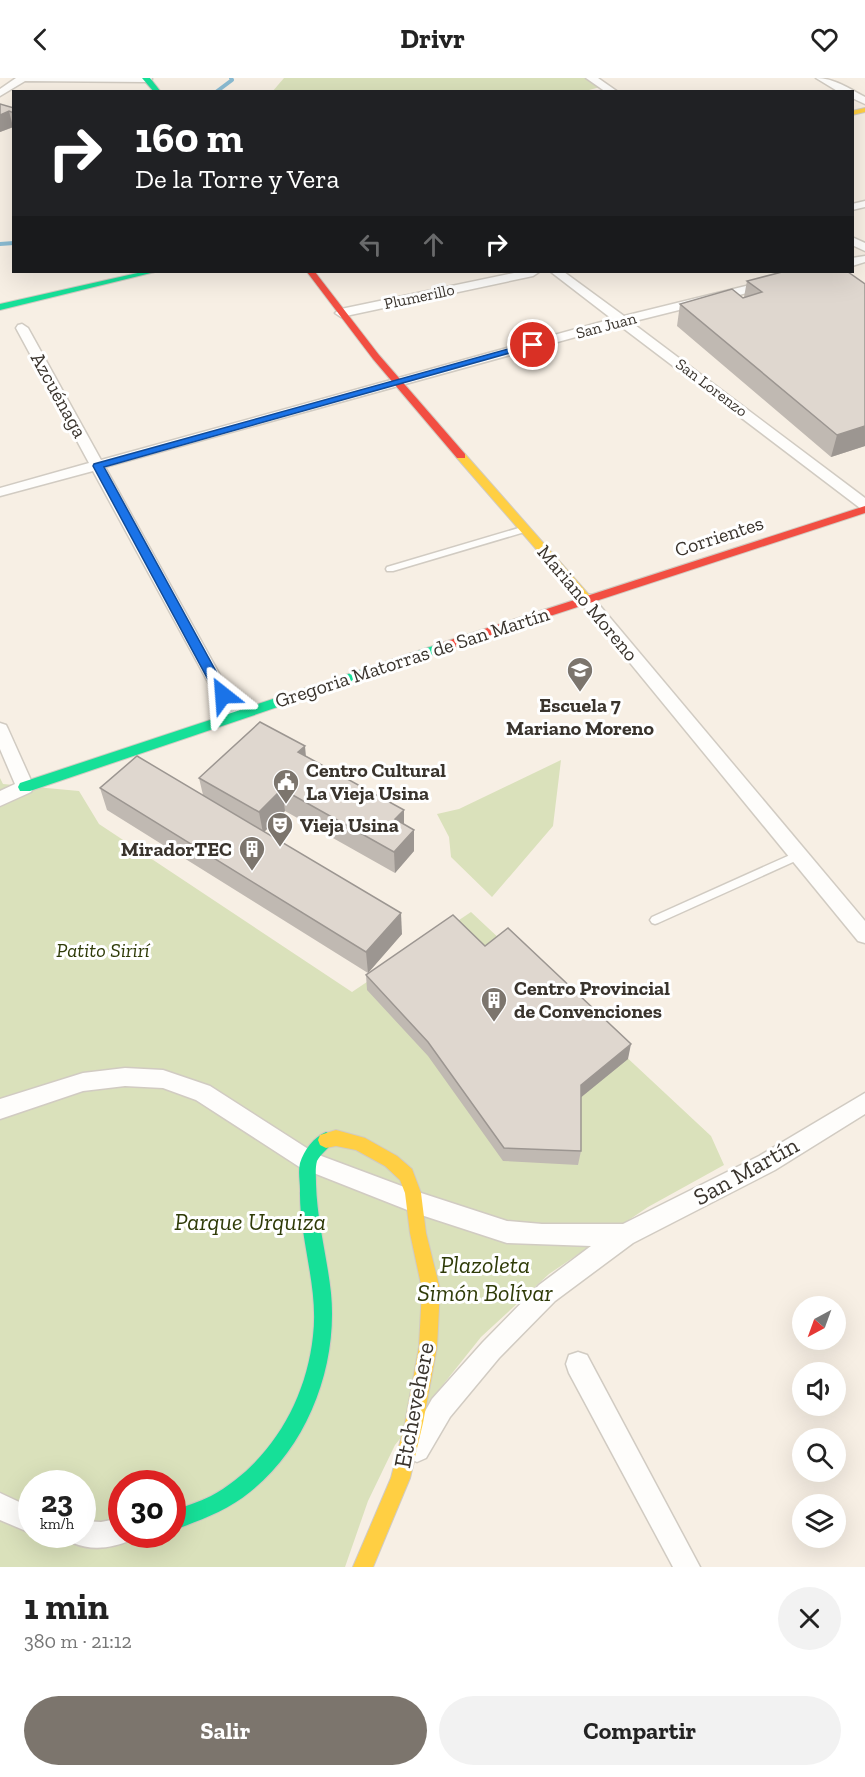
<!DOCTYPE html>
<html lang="es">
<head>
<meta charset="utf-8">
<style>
  :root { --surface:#fff; --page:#f2f2f2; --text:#222; --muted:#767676; --accent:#7c756d }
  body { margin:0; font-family:"Zilla Slab",serif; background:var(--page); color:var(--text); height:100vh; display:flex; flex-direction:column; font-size:22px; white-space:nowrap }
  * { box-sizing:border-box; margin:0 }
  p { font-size:20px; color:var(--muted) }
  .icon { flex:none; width:33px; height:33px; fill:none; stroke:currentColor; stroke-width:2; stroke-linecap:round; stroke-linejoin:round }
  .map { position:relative; height:1489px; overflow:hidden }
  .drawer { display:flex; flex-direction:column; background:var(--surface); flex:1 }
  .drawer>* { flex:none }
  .guide { position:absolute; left:12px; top:12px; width:842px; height:183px; border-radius:0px; box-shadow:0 6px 24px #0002; background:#202124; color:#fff; overflow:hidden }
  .needle { width:39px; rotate:221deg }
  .controls { position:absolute; left:792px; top:1218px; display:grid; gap:12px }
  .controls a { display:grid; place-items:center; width:54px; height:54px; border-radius:50%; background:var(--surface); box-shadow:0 6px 24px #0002; font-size:30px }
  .speed { position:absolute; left:18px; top:1392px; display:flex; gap:12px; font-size:30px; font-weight:700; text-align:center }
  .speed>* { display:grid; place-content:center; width:78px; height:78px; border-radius:50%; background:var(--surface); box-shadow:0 6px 24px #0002; line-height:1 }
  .speed small { font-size:15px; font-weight:400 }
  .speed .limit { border:9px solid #d22; background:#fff; color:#111 }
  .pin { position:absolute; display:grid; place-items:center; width:51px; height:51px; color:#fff; margin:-26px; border:3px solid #fff; border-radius:50%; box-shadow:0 2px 6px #0007 }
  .me { position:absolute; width:66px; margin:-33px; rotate:332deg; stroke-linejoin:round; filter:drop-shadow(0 0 4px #0008) }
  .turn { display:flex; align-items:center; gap:21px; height:126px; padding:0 24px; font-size:27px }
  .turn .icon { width:78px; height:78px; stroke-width:2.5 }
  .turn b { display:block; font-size:42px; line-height:51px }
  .lanes { display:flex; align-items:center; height:57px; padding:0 24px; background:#0003; justify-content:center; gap:30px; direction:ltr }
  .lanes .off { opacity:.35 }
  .round { display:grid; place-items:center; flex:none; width:63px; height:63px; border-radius:32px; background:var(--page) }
  .summary { display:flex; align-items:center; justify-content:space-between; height:102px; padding:0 24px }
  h1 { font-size:36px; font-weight:700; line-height:45px }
  .cta { display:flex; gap:12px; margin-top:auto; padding:12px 24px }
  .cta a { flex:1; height:69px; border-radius:36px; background:var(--accent); color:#fff; font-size:24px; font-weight:700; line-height:69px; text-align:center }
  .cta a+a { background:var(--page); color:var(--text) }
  header { display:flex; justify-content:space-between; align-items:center; height:78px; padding:0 24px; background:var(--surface); font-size:27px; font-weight:700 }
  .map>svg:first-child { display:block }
</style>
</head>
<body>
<header><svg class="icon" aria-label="back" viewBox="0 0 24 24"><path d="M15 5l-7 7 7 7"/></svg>Drivr<svg class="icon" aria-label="heart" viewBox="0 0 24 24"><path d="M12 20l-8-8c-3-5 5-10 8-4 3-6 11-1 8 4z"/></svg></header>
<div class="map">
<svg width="865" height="1489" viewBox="0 0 865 1489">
  <rect width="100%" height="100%" fill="#f7efe4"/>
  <!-- green -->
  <g fill="#dae1bb" fill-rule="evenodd">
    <path d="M284 0H585L600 9 582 14H272Z"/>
    <path d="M561 682 553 748 492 819 451 779 449 759 437 736 459 731Z"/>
    <path d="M0 700 3 706 79 713 99 746 352 914 471 834 711 1058 724 1087 648 1129 549 1196 481 1259 395 1367 368 1423 345 1489H0ZM32 1406H82V1456H32ZM122 1406H172V1456H122Z"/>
  </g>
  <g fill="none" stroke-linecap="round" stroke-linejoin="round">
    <!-- stream -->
    <g stroke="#8abbd2" stroke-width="4">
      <path d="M216 14 232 2 231 0"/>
      <path d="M0 166 14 165"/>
    </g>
    <!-- lane casing -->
    <g stroke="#d1cbc2" stroke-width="3">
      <g id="lane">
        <path d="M522 449H528L529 451 528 453 393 493H387L386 491 387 489Z"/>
        <path d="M799 773 802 774 804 777 802 780 658 845 655 846 652 845 650 842 652 839Z"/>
      </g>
    </g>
    <!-- street casing -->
    <g stroke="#d1cbc2" stroke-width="3">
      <g id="street">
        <path d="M16 0H151L152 1 147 4 25 3 0 18V11Z"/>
        <path d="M586 0H598L618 14H606Z"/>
        <path d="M816 0C834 0 850 11 865 19V26L852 20V14H839Z"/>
        <path d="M865 123V129L852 132V126Z"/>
        <path d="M852 159 865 165V173L852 167Z"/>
        <path d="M865 178V184L852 188V180Z"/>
        <path d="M519 194H539L533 198 341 239 335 235 341 231Z"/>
        <path d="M551 194H564L624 238 803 194H821L819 197 631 244 865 420V431L860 430 619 247 105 389 242 637 240 641H228L226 637 93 393 0 418V410L89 385 16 250 18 247 22 246 28 250 101 382 612 241Z"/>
        <path d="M586 516 591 517 865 843V865L858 863 581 525 578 521Z"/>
        <path d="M0 645 6 647 8 651 34 709 31 714 0 728V713L15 706 0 671Z"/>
        <path d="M125 990 163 992 210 1008 316 1076 415 1113 507 1143 542 1146H623L759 1078 865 1015V1036L775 1092 633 1165 555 1223 499 1280 450 1339 426 1380 417 1384 408 1380 404 1371 432 1321 483 1264 539 1207 591 1168 507 1165 415 1135 301 1090 196 1022 163 1010 125 1008 83 1013 0 1041V1021L83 995Z"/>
        <path d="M578 1274 587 1277 700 1489H673L569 1295 566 1286 569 1277Z"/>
        <path d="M0 1415 32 1430 33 1456 0 1442Z"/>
        <path d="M122 1440V1456H134L131 1462C113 1470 92 1473 73 1465L69 1456H82V1443L101 1444Z"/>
      </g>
    </g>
    <!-- fast casing -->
    <g stroke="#d1cbc2" stroke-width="2">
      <g id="fast">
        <path d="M142 0H150L161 14H154Z"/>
        <path d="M142 194H155L0 232V226Z"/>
        <path d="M439 566 443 567 445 570 443 573 30 713H20L18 709 20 705Z"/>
        <path d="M326 1054 332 1057 334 1062C330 1070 321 1075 317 1083 315 1090 316 1099 316 1106 317 1143 327 1178 331 1215 338 1288 308 1368 250 1414 227 1433 200 1442 172 1453V1433C185 1428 199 1424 211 1418 269 1386 306 1324 313 1258 319 1209 299 1161 300 1112 300 1103 298 1094 300 1085 304 1072 314 1059 326 1054Z"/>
      </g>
    </g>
    <!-- slow casing -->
    <g stroke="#d1cbc2" stroke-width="2">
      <g id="slow">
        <path d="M865 30V34L852 37V33Z"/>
        <path d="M461 375 465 376 590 518 592 521 590 524H582L457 380 456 378Z"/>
        <path d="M336 1052 365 1060 397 1078 412 1091 421 1115 426 1155 440 1211 437 1269 423 1345 410 1400 373 1489H353L391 1400 405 1345 419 1269 422 1211 410 1155 405 1115 400 1102 385 1088 356 1072 336 1068 326 1070 320 1067 318 1062 320 1057Z"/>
      </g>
    </g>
    <!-- jam casing -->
    <g stroke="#d1cbc2" stroke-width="2">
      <g id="jam">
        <path d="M307 194H315L379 277 465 376V380H457L373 281Z"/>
        <path d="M865 428V435L443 573H435L433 570 435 567Z"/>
      </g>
    </g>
    <!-- lane -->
    <use href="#lane" fill="#fefdfb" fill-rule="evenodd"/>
    <!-- street -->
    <use href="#street" fill="#fefdfb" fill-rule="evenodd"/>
    <!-- fast -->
    <use href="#fast" fill="#16e098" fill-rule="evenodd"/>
    <!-- slow -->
    <use href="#slow" fill="#ffcf43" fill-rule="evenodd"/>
    <!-- jam -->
    <use href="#jam" fill="#f24e42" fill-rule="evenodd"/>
  </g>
  <!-- wall -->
  <g fill="#c0b9b2">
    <path d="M0 26 14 35V49L0 54Z"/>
    <path d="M747 203 865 206V368L831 379 677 248 680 226 744 219Z"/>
    <path d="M306 678 404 732V747L414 752V773L395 795 285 733 264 754 402 856 368 895 107 732 100 710 203 717 199 700Z"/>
    <path d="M485 868 628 981 581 1019V1073L578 1087 503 1083 428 978 367 912 366 897Z"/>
  </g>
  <!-- shaded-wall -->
  <g fill="#9c9691">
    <path d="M9 33 13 49 0 54V37Z"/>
    <path d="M865 348V368L831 379 837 357Z"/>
    <path d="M305 668 307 690 298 674Z"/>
    <path d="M282 711 285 733 263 755 259 734Z"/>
    <path d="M404 732V753L395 741Z"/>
    <path d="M414 752V773L395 795 394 774Z"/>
    <path d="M401 835 402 856 368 895 366 874Z"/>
    <path d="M631 966 628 981 579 1021 581 1007Z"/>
  </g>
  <!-- building -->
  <g fill="#dfd7cf" stroke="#9c9691" stroke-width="1.5">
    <path d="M0 26 14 30V35L9 33 0 37Z"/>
    <path d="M782 194H848L865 206V348L837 357 680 226 732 211 743 220 762 214 747 203Z"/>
    <path d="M260 644 305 668 298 674 404 732 395 741 414 752 394 774 282 711 259 734 199 700Z"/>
    <path d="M137 678 401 835 366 874 100 710Z"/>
    <path d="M453 837 485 868 508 850 631 966 581 1007V1073L504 1070 428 964 366 897Z"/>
  </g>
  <!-- route -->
  <path fill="#1a73e8" stroke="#114b97" stroke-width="1.5" d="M530 265 538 267 104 389 229 617 223 621 218 620 93 388 94 386Z"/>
  <!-- icons -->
  <defs>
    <g id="school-pin" transform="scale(1.35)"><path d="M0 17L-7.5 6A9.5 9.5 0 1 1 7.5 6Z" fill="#7c756d" stroke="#fff"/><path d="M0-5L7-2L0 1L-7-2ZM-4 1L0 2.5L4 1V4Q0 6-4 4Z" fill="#fff"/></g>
    <g id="civic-pin" transform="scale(1.35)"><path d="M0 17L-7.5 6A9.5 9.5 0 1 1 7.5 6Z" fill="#7c756d" stroke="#fff"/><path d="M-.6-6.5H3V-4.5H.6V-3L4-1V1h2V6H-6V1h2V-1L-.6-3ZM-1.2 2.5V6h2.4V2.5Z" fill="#fff"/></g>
    <g id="theatre-pin" transform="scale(1.35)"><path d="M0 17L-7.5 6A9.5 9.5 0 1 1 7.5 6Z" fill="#7c756d" stroke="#fff"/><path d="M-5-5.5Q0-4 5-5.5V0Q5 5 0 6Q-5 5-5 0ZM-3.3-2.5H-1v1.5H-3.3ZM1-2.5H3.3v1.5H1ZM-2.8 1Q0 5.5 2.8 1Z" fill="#fff"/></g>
    <g id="building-pin" transform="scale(1.35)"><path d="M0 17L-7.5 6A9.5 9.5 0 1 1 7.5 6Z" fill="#7c756d" stroke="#fff"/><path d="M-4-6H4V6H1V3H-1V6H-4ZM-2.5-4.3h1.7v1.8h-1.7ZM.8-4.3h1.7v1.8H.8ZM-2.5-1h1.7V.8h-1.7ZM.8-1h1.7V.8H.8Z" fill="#fff"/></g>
  </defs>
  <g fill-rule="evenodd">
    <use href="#school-pin" x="580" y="592"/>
    <use href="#civic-pin" x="286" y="704"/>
    <use href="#theatre-pin" x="280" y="747"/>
    <use href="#building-pin" x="252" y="771"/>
    <use href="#building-pin" x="494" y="922"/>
  </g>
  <g text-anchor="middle" stroke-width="6" stroke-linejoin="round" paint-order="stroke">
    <!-- far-street labels -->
    <g font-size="16" fill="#3a342d" stroke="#fff">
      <text transform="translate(419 218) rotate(-12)" y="6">Plumerillo</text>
      <text transform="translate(606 247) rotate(-15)" y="6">San Juan</text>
      <text transform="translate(712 309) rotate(37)" y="6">San Lorenzo</text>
    </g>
    <!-- street labels -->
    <g font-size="20" fill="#3a342d" stroke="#fff">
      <text transform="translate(59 317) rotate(61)" y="7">Azcuénaga</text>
      <text transform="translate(719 458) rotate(-18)" y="7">Corrientes</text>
      <text transform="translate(588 525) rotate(50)" y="7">Mariano Moreno</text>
      <text transform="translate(412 579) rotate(-18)" y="7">Gregoria Matorras de San Martín</text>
    </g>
    <!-- poi labels -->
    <g font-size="20" font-weight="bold" fill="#3a342d" stroke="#fff" text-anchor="start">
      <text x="580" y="634" text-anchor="middle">Escuela 7<tspan x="580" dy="23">Mariano Moreno</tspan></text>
      <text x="306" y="699">Centro Cultural<tspan x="306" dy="23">La Vieja Usina</tspan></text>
      <text x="300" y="754">Vieja Usina</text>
      <text x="232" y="778" text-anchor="end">MiradorTEC</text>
      <text x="514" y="917">Centro Provincial<tspan x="514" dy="23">de Convenciones</tspan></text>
    </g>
    <!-- park labels -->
    <g font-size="20" font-style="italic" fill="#2f3b08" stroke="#fff">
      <text x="103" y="879">Patito Sirirí</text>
    </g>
    <!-- near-street labels -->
    <g font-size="24" fill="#3a342d" stroke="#fff">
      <text transform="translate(746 1093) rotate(-29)" y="8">San Martín</text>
      <text transform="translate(414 1327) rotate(-79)" y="8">Etchevehere</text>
    </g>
    <!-- near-park labels -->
    <g font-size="24" font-style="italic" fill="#2f3b08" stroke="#fff">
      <text x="250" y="1152">Parque Urquiza</text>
      <text x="485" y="1195">Plazoleta<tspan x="485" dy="28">Simón Bolívar</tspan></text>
    </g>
  </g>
</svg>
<div class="controls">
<a><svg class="needle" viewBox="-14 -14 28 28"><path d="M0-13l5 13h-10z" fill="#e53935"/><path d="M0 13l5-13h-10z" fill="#767676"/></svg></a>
<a><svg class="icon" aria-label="sound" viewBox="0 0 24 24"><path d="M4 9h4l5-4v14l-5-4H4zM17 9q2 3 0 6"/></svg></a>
<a><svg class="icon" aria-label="search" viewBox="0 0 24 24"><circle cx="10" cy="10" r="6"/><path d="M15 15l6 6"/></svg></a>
<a><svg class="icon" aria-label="layers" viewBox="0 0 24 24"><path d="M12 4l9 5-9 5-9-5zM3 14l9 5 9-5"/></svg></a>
</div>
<div class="speed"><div>23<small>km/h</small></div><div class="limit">30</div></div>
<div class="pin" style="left:533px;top:267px;background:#d93025"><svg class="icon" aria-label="arrive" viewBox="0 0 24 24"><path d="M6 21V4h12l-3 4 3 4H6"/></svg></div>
<svg class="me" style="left:223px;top:617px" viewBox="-20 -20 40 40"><path d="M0-17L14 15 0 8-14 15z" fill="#1a73e8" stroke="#fff" stroke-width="4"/></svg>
<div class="guide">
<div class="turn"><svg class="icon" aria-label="right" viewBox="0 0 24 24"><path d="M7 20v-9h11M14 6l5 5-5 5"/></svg><div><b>160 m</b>De la Torre y Vera</div></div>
<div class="lanes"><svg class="icon off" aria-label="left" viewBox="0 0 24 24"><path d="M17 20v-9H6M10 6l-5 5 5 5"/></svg><svg class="icon off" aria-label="ahead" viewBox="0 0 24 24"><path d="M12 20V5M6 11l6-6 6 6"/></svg><svg class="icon" aria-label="right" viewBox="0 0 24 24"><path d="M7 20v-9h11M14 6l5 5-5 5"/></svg></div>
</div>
</div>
<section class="drawer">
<div class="summary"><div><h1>1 min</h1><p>380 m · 21:12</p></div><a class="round"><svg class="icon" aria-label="close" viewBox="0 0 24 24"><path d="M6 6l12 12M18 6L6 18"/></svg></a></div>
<div class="cta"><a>Salir</a><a>Compartir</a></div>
</section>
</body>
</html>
